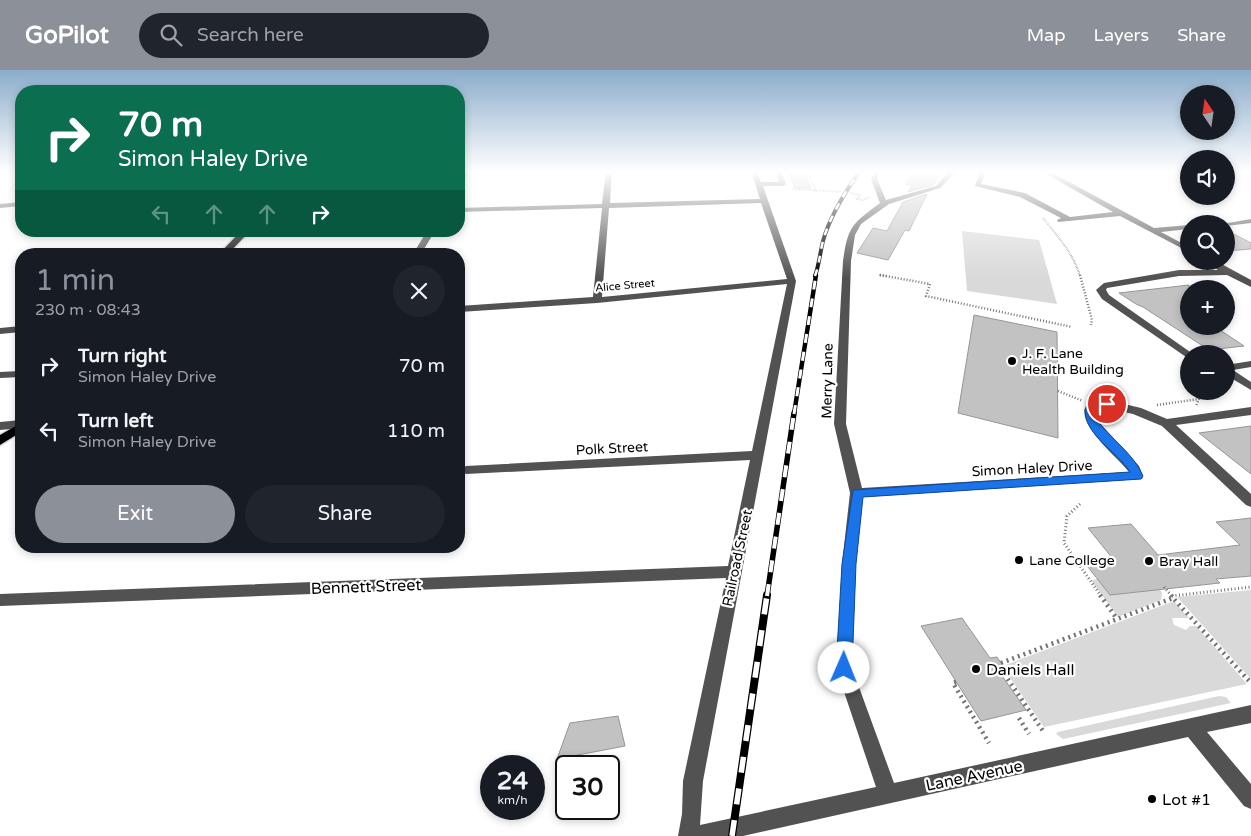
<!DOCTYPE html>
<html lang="en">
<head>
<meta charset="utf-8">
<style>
  :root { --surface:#171b24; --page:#20242c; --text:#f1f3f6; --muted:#9ea1a6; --accent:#8c9099 }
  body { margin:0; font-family:"Varela Round",sans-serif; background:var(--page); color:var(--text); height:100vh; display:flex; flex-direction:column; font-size:19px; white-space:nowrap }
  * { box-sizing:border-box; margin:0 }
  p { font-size:16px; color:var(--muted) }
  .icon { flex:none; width:28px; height:28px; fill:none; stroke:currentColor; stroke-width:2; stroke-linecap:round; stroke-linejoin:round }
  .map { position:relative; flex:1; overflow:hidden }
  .drawer { position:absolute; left:15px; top:178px; width:450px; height:305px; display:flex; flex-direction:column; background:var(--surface); border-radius:20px; box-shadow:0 2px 8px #0003 }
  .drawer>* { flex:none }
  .guide { position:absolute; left:15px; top:15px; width:450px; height:152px; border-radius:20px; box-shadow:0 2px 8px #0003; background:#0b6e4f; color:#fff; overflow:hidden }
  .needle { width:32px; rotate:347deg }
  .controls { position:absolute; left:1180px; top:15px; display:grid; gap:10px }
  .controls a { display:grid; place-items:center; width:55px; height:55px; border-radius:50%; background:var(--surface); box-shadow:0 2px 8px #0003; font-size:25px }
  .speed { position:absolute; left:480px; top:685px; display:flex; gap:10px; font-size:25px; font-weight:700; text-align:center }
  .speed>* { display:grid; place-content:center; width:65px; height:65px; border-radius:50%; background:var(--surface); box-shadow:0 2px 8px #0003; line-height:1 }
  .speed small { font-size:12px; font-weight:400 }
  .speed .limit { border:2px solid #111; border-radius:8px; background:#fff; color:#111 }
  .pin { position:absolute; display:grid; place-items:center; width:42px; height:42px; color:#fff; margin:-21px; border:2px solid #fff; border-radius:50%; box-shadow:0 1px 5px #0007 }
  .me { position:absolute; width:55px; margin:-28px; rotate:1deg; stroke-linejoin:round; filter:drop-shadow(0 0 4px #0008) }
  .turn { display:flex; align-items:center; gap:18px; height:105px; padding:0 20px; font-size:22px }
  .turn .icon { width:65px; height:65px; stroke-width:2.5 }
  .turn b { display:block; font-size:35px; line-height:42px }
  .lanes { display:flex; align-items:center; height:48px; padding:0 20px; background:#0003; justify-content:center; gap:25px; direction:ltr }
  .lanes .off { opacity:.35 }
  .round { display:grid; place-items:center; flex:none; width:52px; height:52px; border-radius:26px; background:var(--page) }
  .summary { display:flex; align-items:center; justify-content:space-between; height:85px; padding:0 20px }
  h1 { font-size:30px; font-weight:600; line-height:38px; color:var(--accent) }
  .cta { display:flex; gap:10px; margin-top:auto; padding:10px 20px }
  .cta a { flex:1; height:58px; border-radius:30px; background:var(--accent); color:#fff; font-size:20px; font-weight:600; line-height:58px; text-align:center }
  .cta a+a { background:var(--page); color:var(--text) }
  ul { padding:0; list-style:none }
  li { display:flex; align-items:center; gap:15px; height:65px; padding:0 20px }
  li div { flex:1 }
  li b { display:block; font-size:19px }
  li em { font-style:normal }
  header { display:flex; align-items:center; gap:30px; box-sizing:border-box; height:70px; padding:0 25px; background:var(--accent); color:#fff }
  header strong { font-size:24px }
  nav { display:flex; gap:28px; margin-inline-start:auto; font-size:18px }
  .search { width:350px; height:45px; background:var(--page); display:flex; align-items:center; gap:12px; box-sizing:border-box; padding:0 18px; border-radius:28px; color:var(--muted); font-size:19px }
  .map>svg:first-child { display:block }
</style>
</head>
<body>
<header>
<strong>GoPilot</strong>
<div class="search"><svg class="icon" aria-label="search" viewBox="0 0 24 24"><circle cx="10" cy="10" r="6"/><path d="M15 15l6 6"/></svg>Search here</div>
<nav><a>Map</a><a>Layers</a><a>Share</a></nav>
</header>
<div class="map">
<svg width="1251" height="766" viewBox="0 0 1251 766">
  <rect width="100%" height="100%" fill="#fff"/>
  <!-- green -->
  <g fill="#d9d9d9">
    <path d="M962 161 1039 170 1057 234 967 221Z"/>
    <path d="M1098 509 1159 518 1162 523 1161 530 1118 547 1091 510Z"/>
    <path d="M1251 520V609L1177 527Z"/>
    <path d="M1174 531 1189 548H1172L1174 555 1186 560 1190 556H1196L1247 614 1044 657 1004 599 1003 596Z"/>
    <path d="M1219 626 1226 627 1231 633 1063 669 1056 664 1058 662Z"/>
  </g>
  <!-- building -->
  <g fill="#c2c2c2" stroke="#969696">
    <path d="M788 101H803L811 118H795Z"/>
    <path d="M914 101H941L933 115 908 122 912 115 906 114Z"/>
    <path d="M927 124 909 161 905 160 888 190 857 183 873 158 887 161 903 132Z"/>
    <path d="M1226 160 1251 173V179L1226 181Z"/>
    <path d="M1189 215V256H1214L1244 276 1209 280 1143 237 1136 234 1119 223Z"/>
    <path d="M974 245 1057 262 1058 368 958 343Z"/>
    <path d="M1251 356V404L1199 363Z"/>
    <path d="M1251 448V506L1216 509 1220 513 1110 525 1084 492 1113 489 1088 458 1131 454 1158 485 1240 475 1216 452Z"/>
    <path d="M962 548 990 588 997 587 1005 599 998 600 1026 640 981 651 921 556Z"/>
    <path d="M618 646 625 676 557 689 570 653Z"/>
  </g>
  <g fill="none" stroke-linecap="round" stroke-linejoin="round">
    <!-- major casing -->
    <g stroke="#dbdbdb" stroke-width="3">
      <g id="major">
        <path d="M241 161H250L228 184H219Z"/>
        <path d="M21 353V362L0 375V365Z"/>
      </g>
    </g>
    <!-- path-far3 -->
    <g stroke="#747474" stroke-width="2" stroke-dasharray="0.5 1" stroke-linecap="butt">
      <path d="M807 101 816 121"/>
      <path d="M792 119 841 122"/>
      <path d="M850 123 860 125 857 129 863 130 870 127"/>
      <path d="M1043 148C1058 167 1073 183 1080 206"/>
      <path d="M879 205 887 206"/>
    </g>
    <!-- path-far2 -->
    <g stroke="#747474" stroke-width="2.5" stroke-dasharray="1 2" stroke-linecap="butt">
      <path d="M880 205 930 214 926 226 1072 257"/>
      <path d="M1080 205 1092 250 1091 255"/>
      <path d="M1058 321 1083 331"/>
      <path d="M1199 329 1203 321"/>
      <path d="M1157 335 1199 329 1196 336"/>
    </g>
    <!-- path-far1 -->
    <g stroke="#747474" stroke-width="3" stroke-dasharray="1 2.5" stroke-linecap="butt">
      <path d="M1080 434 1067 446 1064 473 1101 526"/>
      <path d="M1164 517 1171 525"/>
      <path d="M1172 526 1251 517"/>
    </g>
    <!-- path -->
    <g stroke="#747474" stroke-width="4.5" stroke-dasharray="2 4" stroke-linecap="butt">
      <path d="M1100 525 1117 549"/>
      <path d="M1171 525 1173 528"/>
      <path d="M1001 593 1173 528 1251 613"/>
      <path d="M1001 599 1043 661"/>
      <path d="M956 612 953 613 989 673"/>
      <path d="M1019 648 1029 664"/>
    </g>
    <!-- minor -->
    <g fill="#525252" fill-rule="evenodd">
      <path d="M464 101H470L461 115 459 116V109Z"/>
      <path d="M606 101H612L610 133 760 129 751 101H757L761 112H779L775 101H781L786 114 783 116H763L796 211 703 711 700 755 876 717 836 598 842 494 850 423 834 354 843 191C848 156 852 154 880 133L871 109 874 101H880L877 109 886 130 936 116 950 101H957L940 118 889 134 861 154 855 165 851 191 846 354 862 418 1129 402C1118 387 1076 355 1086 336L1096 331 1107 330 1141 338 1167 349 1251 337V345L1176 355 1251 424V437L1246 435 1162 356 1133 344 1107 338 1096 341V349L1139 396 1143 406 1142 409 863 427 856 494 852 598 894 713 1251 635V653L1207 662 1251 714V739L1244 736 1188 667 743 766H678L682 744 683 711 726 508 0 536V524L728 496 750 390 466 404 460 400 466 396 752 381 787 214 597 233 459 242V236L593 227 602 138 459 142V138L602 134ZM761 133 787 209 602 227 609 138Z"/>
      <path d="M980 101H986L981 114 1025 123 1070 147 1113 142 1041 101H1049L1154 158 1189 155V159L1161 162 1189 177V182L1120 146 1058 152 1057 150 1061 148 1020 127 975 116Z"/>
      <path d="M21 132V136L0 138V134Z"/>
      <path d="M1251 149V153L1226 156V154H1222Z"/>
      <path d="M427 161H435L421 184H413Z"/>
      <path d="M1205 191H1216L1251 210V217L1227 205 1179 206 1107 218 1106 220 1109 225 1193 284H1189V289L1102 229 1096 220 1104 213 1179 200H1218Z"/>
      <path d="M21 256V262L0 264V258Z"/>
      <path d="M1251 291V297L1233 300 1251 312V320L1226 305V295Z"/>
      <path d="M21 301V307L0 308V302Z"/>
      <path d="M21 350V358L0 360V352Z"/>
    </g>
    <!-- major -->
    <use href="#major" fill="#000" fill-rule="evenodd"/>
    <!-- rail-far3 casing -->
    <g stroke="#000" stroke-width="4">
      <path id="rail-far3" d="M815 206C819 195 820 183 823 171 830 146 845 122 860 101"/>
    </g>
    <!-- rail-far2 casing -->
    <g stroke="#000" stroke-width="4.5">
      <path id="rail-far2" d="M794 344 816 205"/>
    </g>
    <!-- rail-far1 casing -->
    <g stroke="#000" stroke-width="5.5">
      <path id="rail-far1" d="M767 526 794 343"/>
    </g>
    <!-- rail casing -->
    <g stroke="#000" stroke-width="8">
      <path id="rail" d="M732 766 767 525"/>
    </g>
    <!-- rail-far3 -->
    <use href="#rail-far3" stroke="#fff" stroke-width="2.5" stroke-dasharray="7" stroke-linecap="butt"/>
    <!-- rail-far2 -->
    <use href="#rail-far2" stroke="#fff" stroke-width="3" stroke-dasharray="9" stroke-linecap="butt"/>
    <!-- rail-far1 -->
    <use href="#rail-far1" stroke="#fff" stroke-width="4" stroke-dasharray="12" stroke-linecap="butt"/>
    <!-- rail -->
    <use href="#rail" stroke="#fff" stroke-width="5.5" stroke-dasharray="16" stroke-linecap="butt"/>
  </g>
  <!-- sky -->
  <linearGradient id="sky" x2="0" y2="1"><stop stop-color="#8baccb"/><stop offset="0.49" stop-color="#fff"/><stop offset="1" stop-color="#fff" stop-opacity="0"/></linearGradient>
  <rect width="1251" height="208" fill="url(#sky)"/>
  <!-- route -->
  <path fill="#1a73e8" stroke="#114b97" d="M1107 331 1112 334 1097 339 1096 349C1110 368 1134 384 1143 406L1141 409 863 427 856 494 852 598 849 603 844 605 838 603 836 598 842 494 853 420 1130 402C1117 381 1085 366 1085 339L1090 334Z"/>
  <!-- markers -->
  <g fill="#000" stroke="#fff" stroke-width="2">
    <circle cx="1012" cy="291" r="5"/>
    <circle cx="1019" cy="490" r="5"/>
    <circle cx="1149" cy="491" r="5"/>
    <circle cx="976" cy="599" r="5"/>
    <circle cx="1152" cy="729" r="5"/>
  </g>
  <g text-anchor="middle" stroke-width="4.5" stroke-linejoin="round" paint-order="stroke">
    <!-- far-street labels -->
    <g font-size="11" fill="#000" stroke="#fff">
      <text transform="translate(625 215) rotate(-5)" y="4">Alice Street</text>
    </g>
    <!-- poi labels -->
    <g font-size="14" fill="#000" stroke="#fff" text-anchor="start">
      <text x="1022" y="288">J. F. Lane<tspan x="1022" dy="16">Health Building</tspan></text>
      <text x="1029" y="495">Lane College</text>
      <text x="1159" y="496">Bray Hall</text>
    </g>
    <!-- street labels -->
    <g font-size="14" fill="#000" stroke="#fff">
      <text transform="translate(827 311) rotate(-89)" y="5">Merry Lane</text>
      <text transform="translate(612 378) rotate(-3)" y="5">Polk Street</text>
      <text transform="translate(1032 398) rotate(-3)" y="5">Simon Haley Drive</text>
      <text transform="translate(737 488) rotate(-78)" y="5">Railroad Street</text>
    </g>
    <!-- near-street labels -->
    <g font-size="16" fill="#000" stroke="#fff">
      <text transform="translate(366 516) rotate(-2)" y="6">Bennett Street</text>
      <text transform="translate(974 705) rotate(-12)" y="6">Lane Avenue</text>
    </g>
    <!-- near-poi labels -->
    <g font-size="16" fill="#000" stroke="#fff" text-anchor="start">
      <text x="986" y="605">Daniels Hall</text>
      <text x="1162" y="735">Lot #1</text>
    </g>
  </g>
</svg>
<div class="controls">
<a><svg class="needle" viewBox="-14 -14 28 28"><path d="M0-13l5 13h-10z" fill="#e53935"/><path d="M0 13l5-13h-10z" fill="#9ea1a6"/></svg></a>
<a><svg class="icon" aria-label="sound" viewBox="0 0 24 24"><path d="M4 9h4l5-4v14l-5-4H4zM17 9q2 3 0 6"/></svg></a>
<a><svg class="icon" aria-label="search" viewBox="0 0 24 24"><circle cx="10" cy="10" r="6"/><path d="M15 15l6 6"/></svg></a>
<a>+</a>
<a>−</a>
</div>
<div class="speed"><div>24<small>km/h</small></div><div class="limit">30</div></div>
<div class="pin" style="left:1107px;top:334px;background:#d93025"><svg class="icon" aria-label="arrive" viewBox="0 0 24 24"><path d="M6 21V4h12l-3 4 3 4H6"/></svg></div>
<svg class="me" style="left:844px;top:598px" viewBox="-20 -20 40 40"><circle r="19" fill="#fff"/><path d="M0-13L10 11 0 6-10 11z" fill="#1a73e8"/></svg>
<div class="guide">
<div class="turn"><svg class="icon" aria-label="right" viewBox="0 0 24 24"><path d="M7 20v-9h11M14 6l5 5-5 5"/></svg><div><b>70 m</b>Simon Haley Drive</div></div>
<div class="lanes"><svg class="icon off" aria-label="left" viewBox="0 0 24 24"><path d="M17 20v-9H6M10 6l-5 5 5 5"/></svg><svg class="icon off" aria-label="ahead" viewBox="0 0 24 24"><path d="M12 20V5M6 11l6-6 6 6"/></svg><svg class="icon off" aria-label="ahead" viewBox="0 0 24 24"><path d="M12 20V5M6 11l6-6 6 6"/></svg><svg class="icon" aria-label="right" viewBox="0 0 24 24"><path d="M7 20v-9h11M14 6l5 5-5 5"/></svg></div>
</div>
<section class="drawer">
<div class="summary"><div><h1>1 min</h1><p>230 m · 08:43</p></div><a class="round"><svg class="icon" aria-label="close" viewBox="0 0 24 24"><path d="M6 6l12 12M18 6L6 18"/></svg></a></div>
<ul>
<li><svg class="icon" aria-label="right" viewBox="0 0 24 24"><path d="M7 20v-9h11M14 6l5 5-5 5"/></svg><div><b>Turn right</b><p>Simon Haley Drive</p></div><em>70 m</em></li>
<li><svg class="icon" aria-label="left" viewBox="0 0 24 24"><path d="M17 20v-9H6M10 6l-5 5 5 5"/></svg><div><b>Turn left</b><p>Simon Haley Drive</p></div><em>110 m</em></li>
</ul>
<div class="cta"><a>Exit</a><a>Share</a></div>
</section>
</div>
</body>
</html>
